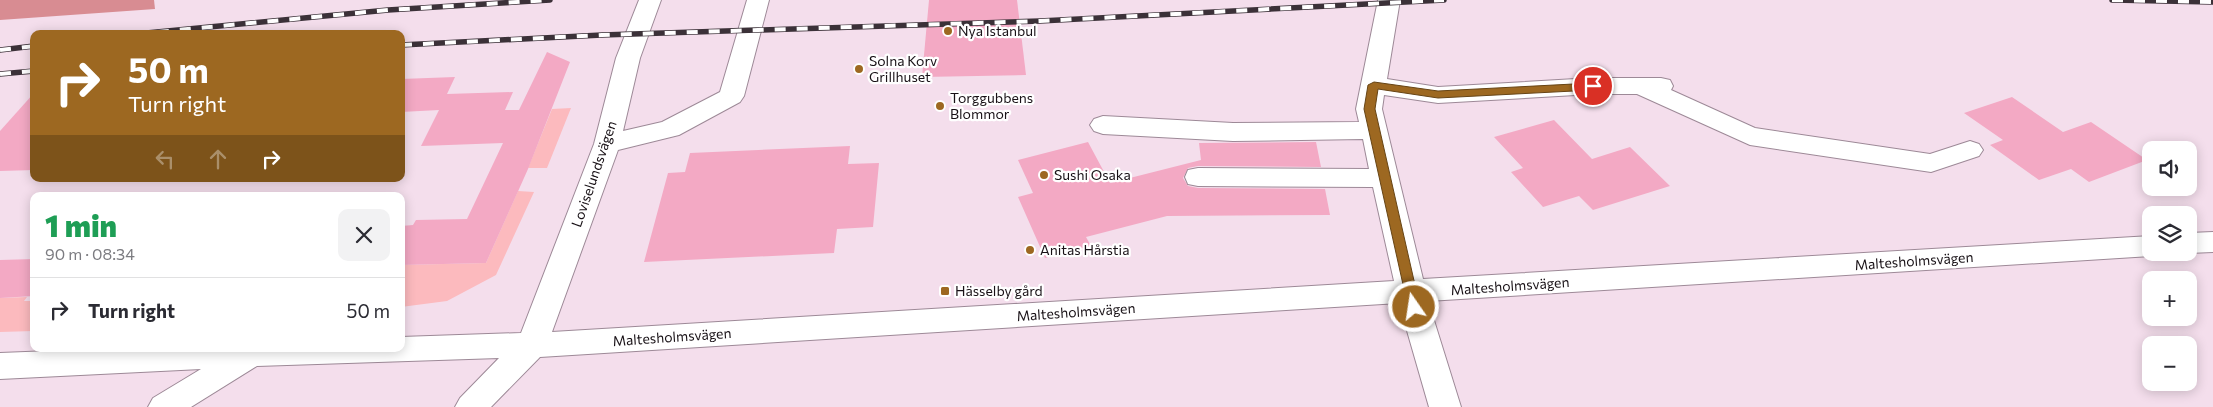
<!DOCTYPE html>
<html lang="en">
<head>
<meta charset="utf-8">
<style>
  :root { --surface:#fff; --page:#f2f2f3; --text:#2b2b33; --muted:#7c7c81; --line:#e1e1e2 }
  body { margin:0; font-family:Commissioner,sans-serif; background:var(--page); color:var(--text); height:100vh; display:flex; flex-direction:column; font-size:19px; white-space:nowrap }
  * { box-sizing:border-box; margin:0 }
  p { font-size:16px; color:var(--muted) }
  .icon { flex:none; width:28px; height:28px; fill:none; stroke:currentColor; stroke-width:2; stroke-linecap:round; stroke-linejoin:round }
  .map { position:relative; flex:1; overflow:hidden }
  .details { position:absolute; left:30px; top:192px; width:375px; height:160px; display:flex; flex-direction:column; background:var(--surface); border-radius:10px; box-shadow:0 2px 12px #0003 }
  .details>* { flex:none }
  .banner { position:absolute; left:30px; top:30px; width:375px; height:152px; border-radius:10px; box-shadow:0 2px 12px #0003; background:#9d6821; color:#fff; overflow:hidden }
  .buttons { position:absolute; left:2142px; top:141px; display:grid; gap:10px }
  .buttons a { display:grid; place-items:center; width:55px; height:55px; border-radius:10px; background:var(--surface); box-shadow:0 2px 12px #0003; font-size:25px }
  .pin { position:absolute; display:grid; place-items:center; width:42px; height:42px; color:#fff; margin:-21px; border:2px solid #fff; border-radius:50%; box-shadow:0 1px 5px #0007 }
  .me { position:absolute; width:55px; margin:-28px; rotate:347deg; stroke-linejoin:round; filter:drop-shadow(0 0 4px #0008) }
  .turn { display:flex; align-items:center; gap:18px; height:105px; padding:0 15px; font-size:22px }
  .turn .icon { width:65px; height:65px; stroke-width:2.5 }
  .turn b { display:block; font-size:35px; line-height:42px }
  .lanes { display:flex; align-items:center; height:48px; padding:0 15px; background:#0003; justify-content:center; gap:25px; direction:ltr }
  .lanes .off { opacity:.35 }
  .round { display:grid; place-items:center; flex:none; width:52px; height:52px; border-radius:10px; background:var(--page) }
  .summary { display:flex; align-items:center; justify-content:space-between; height:85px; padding:0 15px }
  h1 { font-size:30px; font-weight:800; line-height:38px; color:#1e9e55 }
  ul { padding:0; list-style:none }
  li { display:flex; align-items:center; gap:15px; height:65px; padding:0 15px; border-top:1px solid var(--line) }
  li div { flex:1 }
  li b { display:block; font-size:19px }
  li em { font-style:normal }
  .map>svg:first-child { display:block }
</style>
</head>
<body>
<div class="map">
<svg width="2213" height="407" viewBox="0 0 2213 407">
  <rect width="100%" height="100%" fill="#f4deec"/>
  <!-- green -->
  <g fill="#fcbabe">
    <path d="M571 108 547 168H528L552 109Z"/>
    <path d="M518 191 534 192 496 275 447 301 401 307V265L486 263Z"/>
    <path d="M27 297 24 301H34V331L0 332V298Z"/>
  </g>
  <!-- forest -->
  <path fill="#d88c92" d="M0 0H154L155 9 0 20Z"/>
  <!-- building -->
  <g fill="#f3a9c4">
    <path d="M929 0H1017L1026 75 922 77Z"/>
    <path d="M547 52 570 62 528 169 486 263 401 265V226L413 225 416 220 467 219 503 143 421 146 439 110 401 112V79L455 77 447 94 513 92 505 110H519Z"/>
    <path d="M34 93V170L0 171V131Z"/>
    <path d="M2012 97 2063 132 2091 122 2147 160 2089 182 2071 169 2039 180 1990 145 2003 140 1964 113Z"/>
    <path d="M1554 120 1592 159 1630 147 1670 186 1593 210 1579 196 1543 207 1511 172 1523 168 1494 137Z"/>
    <path d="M1088 142 1110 183 1201 160 1199 143 1316 142 1321 167 1198 166 1188 168 1183 178 1188 186 1198 188 1325 189 1330 215 1167 216 1086 237 1091 246 1045 258 1018 197 1033 193 1018 160Z"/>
    <path d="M850 146 848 164 879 163 873 227 837 229 834 253 644 262 668 173 685 172 690 153Z"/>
    <path d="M34 259V296L0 298V260Z"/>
  </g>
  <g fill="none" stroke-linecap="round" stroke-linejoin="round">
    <!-- minor casing -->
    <g stroke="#9d8997" stroke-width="2">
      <g id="minor">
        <path d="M639 0H661L640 58 623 131 662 122 720 92 747 0H769L744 96 740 102 679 135 618 150 552 332 1394 281 1373 187 1198 186 1188 184 1185 177 1188 170 1198 168 1369 169 1363 139 1233 141 1103 134 1094 131 1090 125 1094 119 1103 116 1233 123 1359 122 1356 109 1378 0H1400L1387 79 1438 87 1593 78H1661L1670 80 1673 86 1671 90 1755 128 1930 154 1970 141 1979 144 1983 150 1979 156 1931 172 1750 145 1637 94H1593L1438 103 1384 95 1382 109 1423 279 2151 236V252H2162L2151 256 1428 301 1461 407H1429L1399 303 540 357 491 407H455L460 398 499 358 257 366 191 407H148L153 398 201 369 0 379V353L102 349H401V337L521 333 594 144 616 58Z"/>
        <path d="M2213 232V252L2189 253 2186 252H2189V233Z"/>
      </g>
    </g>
    <!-- minor -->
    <use href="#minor" fill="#fff" fill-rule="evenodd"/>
    <!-- rail casing -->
    <g stroke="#3b3138" stroke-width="5.5">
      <g id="rail">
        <path d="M2112 0 2213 2"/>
        <path d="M136 34 388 10 550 0"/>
        <path d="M401 45 602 35 1040 21 1444 0"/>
        <path d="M0 50 34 46"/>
        <path d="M0 74 34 71"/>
      </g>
    </g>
    <!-- rail -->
    <use href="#rail" stroke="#fff" stroke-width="4" stroke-dasharray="11" stroke-linecap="butt"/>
  </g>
  <!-- route -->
  <path fill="#9d6821" stroke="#664415" d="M1374 82 1438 91 1593 83 1599 86 1593 90 1438 98 1378 89 1375 109 1420 307 1418 310H1410L1408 307 1364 109 1368 85Z"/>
  <!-- markers -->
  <g fill="#9d6821" stroke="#fff" stroke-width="2">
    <circle cx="948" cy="31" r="5"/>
    <circle cx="859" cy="69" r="5"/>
    <circle cx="940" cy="106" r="5"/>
    <circle cx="1044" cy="175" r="5"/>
    <circle cx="1030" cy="250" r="5"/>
    <rect x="940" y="286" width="10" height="10" rx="2.5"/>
  </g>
  <g text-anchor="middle" stroke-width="4.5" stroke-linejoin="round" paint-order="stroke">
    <!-- poi labels -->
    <g font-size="14" fill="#181116" stroke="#fff" text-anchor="start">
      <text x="958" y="36">Nya Istanbul</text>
      <text x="869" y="66">Solna Korv<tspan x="869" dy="16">Grillhuset</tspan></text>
      <text x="950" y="103">Torggubbens<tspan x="950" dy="16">Blommor</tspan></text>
      <text x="1054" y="180">Sushi Osaka</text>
      <text x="1040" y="255">Anitas Hårstia</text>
      <text x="955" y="296">Hässelby gård</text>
    </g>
    <!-- street labels -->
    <g font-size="14" fill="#181116" stroke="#fff">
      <text transform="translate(594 174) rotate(-71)" y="5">Loviselundsvägen</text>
      <text transform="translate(1914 261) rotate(-4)" y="5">Maltesholmsvägen</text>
      <text transform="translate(1510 286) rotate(-4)" y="5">Maltesholmsvägen</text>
      <text transform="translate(1076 312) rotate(-4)" y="5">Maltesholmsvägen</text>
      <text transform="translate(672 337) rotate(-4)" y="5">Maltesholmsvägen</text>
    </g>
  </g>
</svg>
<div class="buttons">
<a><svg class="icon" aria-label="sound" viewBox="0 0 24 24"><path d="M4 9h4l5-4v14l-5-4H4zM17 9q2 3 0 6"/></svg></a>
<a><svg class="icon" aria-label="layers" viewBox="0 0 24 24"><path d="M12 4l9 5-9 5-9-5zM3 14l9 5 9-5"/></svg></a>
<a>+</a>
<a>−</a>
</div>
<div class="pin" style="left:1593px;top:86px;background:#d93025"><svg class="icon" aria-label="arrive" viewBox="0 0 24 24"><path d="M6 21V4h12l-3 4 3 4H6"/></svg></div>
<svg class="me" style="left:1414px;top:307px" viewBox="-20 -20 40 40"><circle r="17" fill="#9d6821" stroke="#fff" stroke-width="3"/><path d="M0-11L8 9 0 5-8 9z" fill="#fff"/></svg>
<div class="banner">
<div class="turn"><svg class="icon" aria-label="right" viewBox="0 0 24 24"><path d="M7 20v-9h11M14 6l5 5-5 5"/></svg><div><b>50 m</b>Turn right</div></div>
<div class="lanes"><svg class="icon off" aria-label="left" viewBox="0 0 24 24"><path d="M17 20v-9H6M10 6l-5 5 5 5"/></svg><svg class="icon off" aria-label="ahead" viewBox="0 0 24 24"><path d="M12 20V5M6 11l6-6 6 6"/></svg><svg class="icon" aria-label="right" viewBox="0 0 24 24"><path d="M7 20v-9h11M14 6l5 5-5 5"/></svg></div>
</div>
<section class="details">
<div class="summary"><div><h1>1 min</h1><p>90 m · 08:34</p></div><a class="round"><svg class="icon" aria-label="close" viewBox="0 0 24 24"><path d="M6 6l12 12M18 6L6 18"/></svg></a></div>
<ul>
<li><svg class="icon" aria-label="right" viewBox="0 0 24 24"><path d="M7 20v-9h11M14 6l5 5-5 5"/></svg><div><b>Turn right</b></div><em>50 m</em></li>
</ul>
</section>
</div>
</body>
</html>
